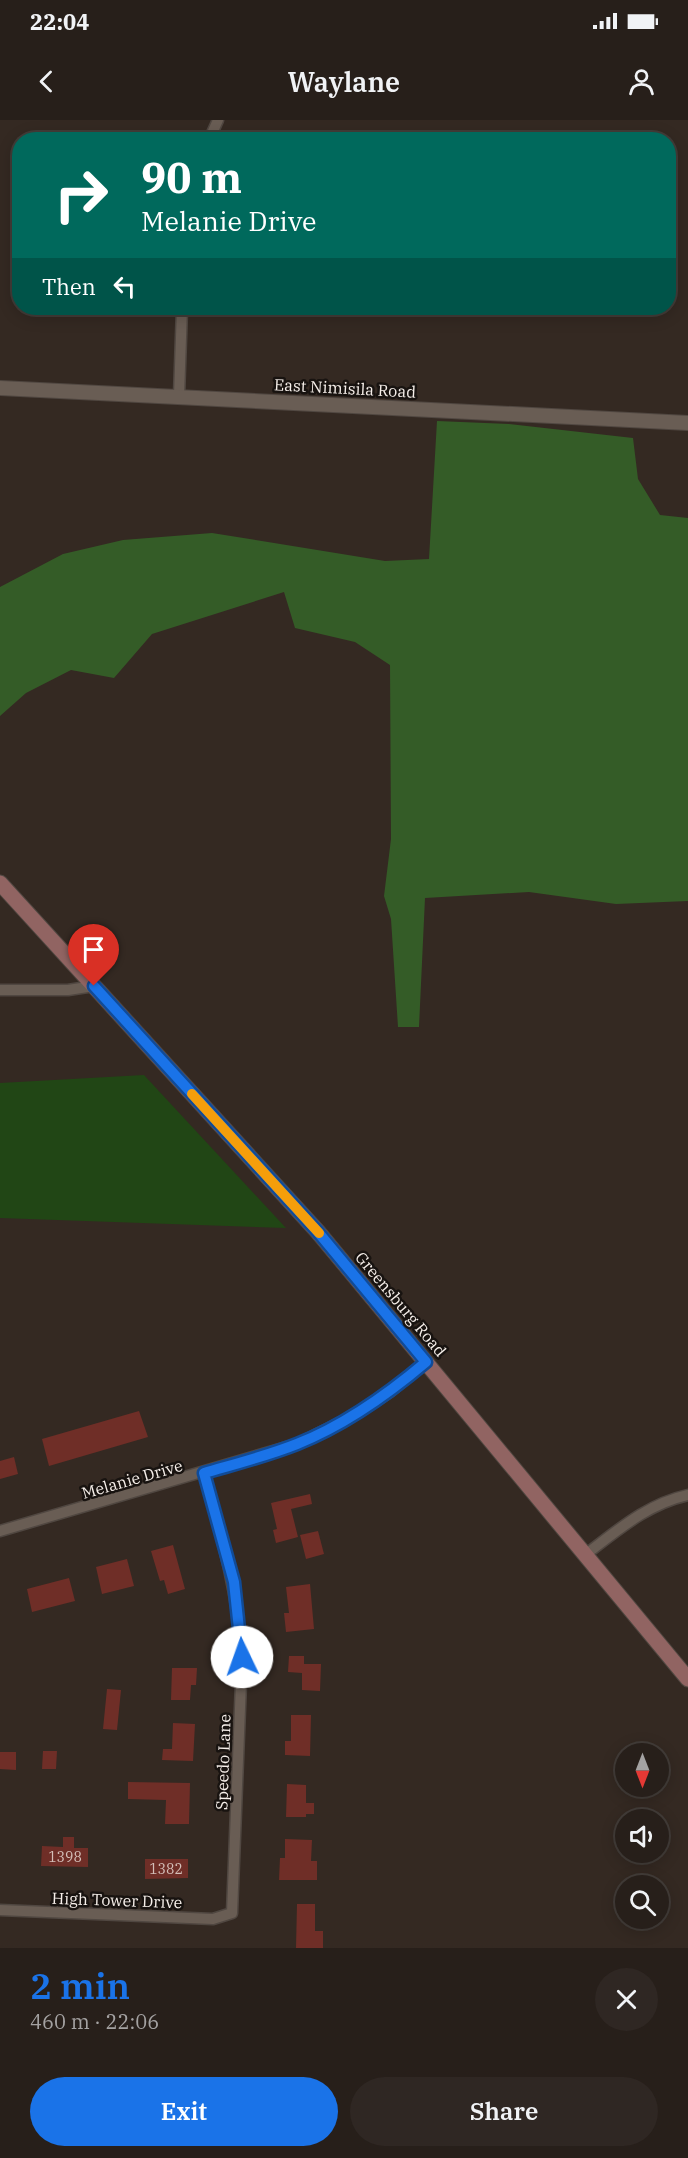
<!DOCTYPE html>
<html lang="en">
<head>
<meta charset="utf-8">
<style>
  :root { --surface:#271f1a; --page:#2f2723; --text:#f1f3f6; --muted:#a4a2a2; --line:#433d39; --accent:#1a73e8 }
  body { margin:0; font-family:"IBM Plex Serif",serif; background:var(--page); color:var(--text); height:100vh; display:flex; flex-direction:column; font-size:22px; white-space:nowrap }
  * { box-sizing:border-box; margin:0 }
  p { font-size:20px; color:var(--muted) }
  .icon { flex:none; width:33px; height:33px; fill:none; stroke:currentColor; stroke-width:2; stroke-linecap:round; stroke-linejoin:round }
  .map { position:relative; height:1828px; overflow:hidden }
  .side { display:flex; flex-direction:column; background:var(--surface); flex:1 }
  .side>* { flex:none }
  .hud { position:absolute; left:12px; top:12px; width:664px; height:183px; border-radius:24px; box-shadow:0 3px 15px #0003,0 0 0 2px var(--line); background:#00695c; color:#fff; overflow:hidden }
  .needle { width:39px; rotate:180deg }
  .controls { position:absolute; left:615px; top:1623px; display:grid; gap:12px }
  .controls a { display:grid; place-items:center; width:54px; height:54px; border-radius:50%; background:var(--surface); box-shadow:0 3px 15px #0003,0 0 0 2px var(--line); font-size:30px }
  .pin { position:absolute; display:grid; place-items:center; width:51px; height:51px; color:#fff; margin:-62px -26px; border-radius:50% 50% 50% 0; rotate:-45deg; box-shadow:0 0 6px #0007 }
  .pin .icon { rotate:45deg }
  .me { position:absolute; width:66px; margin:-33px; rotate:357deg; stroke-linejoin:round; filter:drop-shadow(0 0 4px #0008) }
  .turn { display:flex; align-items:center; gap:21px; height:126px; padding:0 30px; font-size:27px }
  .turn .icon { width:78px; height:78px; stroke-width:2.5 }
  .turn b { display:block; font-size:42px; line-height:51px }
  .then { display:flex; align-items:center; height:57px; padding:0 30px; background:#0003; gap:12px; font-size:22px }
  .round { display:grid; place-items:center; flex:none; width:63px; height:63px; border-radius:32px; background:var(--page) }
  .overview { display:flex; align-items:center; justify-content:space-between; height:102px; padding:0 30px }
  h1 { font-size:36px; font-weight:600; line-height:45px; color:var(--accent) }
  .primary-button { display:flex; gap:12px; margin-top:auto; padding:12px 30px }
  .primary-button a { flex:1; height:69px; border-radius:36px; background:var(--accent); color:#fff; font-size:24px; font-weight:600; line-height:69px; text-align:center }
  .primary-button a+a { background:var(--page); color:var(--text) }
  .status { display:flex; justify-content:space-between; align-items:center; height:42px; padding:0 30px; background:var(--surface); direction:ltr }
  .status svg { height:16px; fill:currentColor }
  header { display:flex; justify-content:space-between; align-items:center; height:78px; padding:0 30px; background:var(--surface); font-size:27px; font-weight:600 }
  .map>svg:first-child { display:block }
</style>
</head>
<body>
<div class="status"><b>22:04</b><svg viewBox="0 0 49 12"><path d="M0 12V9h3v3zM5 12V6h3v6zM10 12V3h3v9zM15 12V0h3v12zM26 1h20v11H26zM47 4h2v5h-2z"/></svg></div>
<header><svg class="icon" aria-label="back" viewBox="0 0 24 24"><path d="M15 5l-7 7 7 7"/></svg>Waylane<svg class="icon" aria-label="person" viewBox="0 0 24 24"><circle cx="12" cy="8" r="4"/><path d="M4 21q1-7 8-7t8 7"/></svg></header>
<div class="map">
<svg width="688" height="1828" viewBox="0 0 688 1828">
  <rect width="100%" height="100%" fill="#342922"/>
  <!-- green -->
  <path fill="#214615" d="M144 955 286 1108 0 1098V963Z"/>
  <!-- forest -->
  <path fill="#345c27" d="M437 301 509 304 633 318 638 359 660 395 688 398V781L616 784 529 772 425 778 419 907H398L391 799 384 776 391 719 390 545 355 522 295 508 284 472 152 514 114 558 71 550 26 573 0 596V467L63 434 123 420 212 413 385 441 429 439Z"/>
  <!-- building -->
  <g fill="#6f2e27">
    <path d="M139 1291 148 1317 49 1346 42 1319Z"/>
    <path d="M14 1337 18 1354 0 1359V1341Z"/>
    <path d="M310 1374 312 1384 291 1389 298 1417 276 1423 273 1410 277 1409 271 1383Z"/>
    <path d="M318 1411 324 1434 306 1439 300 1415Z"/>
    <path d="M173 1425 185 1469 168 1474 164 1460 160 1461 151 1431Z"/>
    <path d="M127 1439 134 1466 102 1474 96 1447Z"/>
    <path d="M69 1458 75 1481 32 1492 27 1469Z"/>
    <path d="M310 1464 314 1509 286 1512 284 1493H289L286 1467Z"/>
    <path d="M289 1536H304V1544H321L320 1571 302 1570V1553L288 1552Z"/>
    <path d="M172 1548H197L196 1565H191L190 1580H171Z"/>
    <path d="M107 1569 121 1570 117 1610 103 1609Z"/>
    <path d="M291 1595H311L310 1636 285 1635V1621H291Z"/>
    <path d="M173 1603 195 1604 193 1641 162 1640 163 1629H172Z"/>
    <path d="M43 1631H57L56 1649H42Z"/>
    <path d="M0 1632H16V1650L0 1649Z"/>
    <path d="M128 1662 190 1663 189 1704H165L166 1680 128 1679Z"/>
    <path d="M287 1664 306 1665V1683H314V1694H306V1697H286Z"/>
    <path d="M63 1717H74V1728H88V1747L41 1746 42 1726 63 1727Z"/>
    <path d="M285 1719 312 1720 311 1741H317V1760H279L280 1738H285Z"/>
    <path d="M145 1739H188V1758L145 1759Z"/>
    <path d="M297 1784H315V1811H323V1828H296Z"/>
  </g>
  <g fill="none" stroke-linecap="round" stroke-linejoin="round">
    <!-- minor casing -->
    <g stroke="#504741" stroke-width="13">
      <g id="minor">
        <path d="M209 20 218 0"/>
        <path d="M179 276 182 188"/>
        <path d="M0 870H68L94 866"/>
        <path d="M0 1411 297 1324 353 1296 390 1272 426 1242"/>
        <path d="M585 1435C618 1410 647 1384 688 1375"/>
        <path d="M0 1790 213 1799 232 1793 242 1537C238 1473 221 1414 204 1353"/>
      </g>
    </g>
    <!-- tertiary casing -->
    <g stroke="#504741" stroke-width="16">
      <path id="tertiary" d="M0 268 688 303"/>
    </g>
    <!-- secondary casing -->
    <g stroke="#504741" stroke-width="17">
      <path id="secondary" d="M0 763 318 1112 688 1559"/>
    </g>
    <!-- minor -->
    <use href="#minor" stroke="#695d54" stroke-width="10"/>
    <!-- tertiary -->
    <use href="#tertiary" stroke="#695d54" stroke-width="14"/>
    <!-- secondary -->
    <use href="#secondary" stroke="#916462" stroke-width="15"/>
  </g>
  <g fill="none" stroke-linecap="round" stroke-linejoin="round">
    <!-- route casing -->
    <g stroke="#114b97" stroke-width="15">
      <path id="route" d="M94 866 318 1112 426 1242C387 1275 345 1305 297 1324 267 1336 235 1344 204 1353L234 1462 242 1537"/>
    </g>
    <!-- route -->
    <use href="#route" stroke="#1a73e8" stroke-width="10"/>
    <!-- slow -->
    <path stroke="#f59e0b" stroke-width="10" d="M192 974 319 1113"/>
  </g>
  <g text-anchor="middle" stroke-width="5" stroke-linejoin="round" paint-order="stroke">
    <!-- number labels -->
    <g font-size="14" fill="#d4bfb9">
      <text x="65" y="1742">1398</text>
      <text x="166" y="1754">1382</text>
    </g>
    <!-- street labels -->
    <g font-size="16" fill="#f6efea" stroke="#181310">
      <text transform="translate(345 268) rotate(3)" y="6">East Nimisila Road</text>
      <text transform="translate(401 1184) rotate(50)" y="6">Greensburg Road</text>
      <text transform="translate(132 1359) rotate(-16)" y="6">Melanie Drive</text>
      <text transform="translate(223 1642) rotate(-88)" y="6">Speedo Lane</text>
      <text transform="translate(117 1780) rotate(2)" y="6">High Tower Drive</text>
    </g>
  </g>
</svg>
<div class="controls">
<a><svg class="needle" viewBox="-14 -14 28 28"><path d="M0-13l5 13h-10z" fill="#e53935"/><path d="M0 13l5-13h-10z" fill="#a4a2a2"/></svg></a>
<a><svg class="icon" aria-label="sound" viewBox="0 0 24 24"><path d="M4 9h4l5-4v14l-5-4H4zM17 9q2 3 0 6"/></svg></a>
<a><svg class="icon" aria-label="search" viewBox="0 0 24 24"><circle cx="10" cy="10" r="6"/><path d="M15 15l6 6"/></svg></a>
</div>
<div class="pin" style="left:94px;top:866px;background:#d93025"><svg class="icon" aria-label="arrive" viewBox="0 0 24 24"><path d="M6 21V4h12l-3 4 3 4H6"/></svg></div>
<svg class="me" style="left:242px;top:1537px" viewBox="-20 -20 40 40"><circle r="19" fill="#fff"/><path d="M0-13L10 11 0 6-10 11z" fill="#1a73e8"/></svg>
<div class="hud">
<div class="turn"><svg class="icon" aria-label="right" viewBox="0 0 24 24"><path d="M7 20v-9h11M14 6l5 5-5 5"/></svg><div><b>90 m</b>Melanie Drive</div></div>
<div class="then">Then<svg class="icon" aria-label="left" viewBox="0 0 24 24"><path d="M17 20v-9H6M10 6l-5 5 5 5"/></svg></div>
</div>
</div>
<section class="side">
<div class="overview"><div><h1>2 min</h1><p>460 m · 22:06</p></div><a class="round"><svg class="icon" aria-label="close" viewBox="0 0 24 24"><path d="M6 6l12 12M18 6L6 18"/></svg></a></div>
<div class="primary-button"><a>Exit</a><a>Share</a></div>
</section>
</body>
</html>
